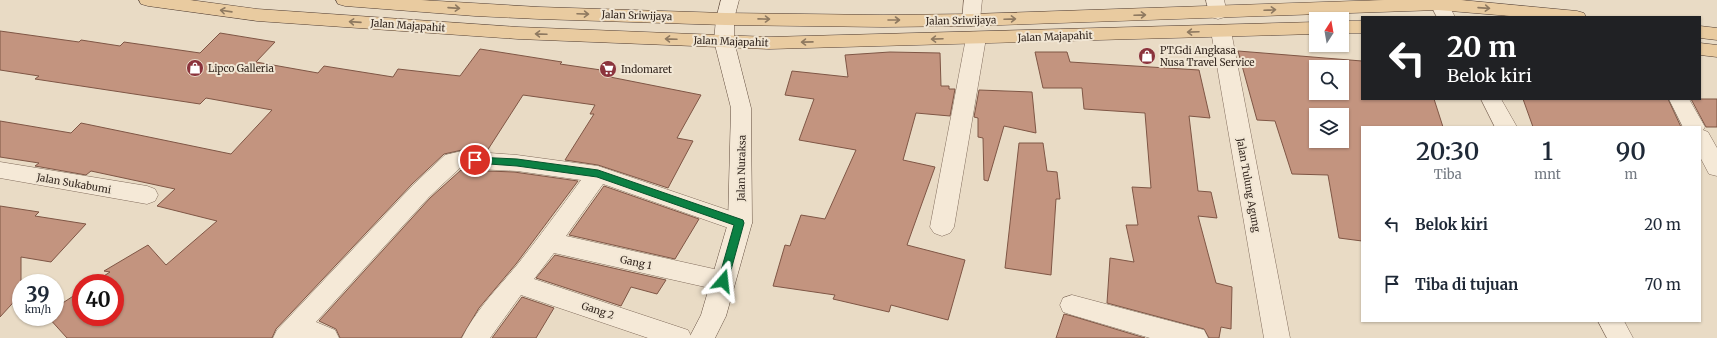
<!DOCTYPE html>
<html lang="id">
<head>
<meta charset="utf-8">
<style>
  :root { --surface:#fff; --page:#f6f6f7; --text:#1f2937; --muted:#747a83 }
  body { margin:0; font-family:Merriweather,serif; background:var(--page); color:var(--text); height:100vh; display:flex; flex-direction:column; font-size:15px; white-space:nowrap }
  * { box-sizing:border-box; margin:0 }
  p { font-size:13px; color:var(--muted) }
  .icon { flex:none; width:22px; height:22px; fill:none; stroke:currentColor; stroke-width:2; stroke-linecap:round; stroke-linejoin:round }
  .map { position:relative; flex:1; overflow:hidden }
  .sheet { position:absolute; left:1361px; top:126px; width:340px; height:196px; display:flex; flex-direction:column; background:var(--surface); border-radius:0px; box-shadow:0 1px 3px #0004 }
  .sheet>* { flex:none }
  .hud { position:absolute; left:1361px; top:16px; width:340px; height:84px; border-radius:0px; box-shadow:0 1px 3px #0004; background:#202124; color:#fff; overflow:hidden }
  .needle { width:26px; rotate:11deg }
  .controls { position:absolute; left:1309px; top:12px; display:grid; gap:8px }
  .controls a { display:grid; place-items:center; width:40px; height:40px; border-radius:0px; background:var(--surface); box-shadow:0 1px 3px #0004; font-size:20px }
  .speed { position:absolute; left:12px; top:274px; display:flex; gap:8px; font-size:20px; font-weight:700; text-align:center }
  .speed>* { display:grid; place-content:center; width:52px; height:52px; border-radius:50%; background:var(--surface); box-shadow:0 1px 3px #0004; line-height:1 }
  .speed small { font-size:10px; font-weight:400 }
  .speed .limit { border:6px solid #d22; background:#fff; color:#111 }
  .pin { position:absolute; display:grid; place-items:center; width:34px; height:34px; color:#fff; margin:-17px; border:2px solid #fff; border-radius:50%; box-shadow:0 1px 4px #0007 }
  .me { position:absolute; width:44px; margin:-22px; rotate:17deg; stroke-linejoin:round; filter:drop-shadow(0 0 3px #0008) }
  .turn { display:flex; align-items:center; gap:14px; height:84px; padding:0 20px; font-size:18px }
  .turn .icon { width:52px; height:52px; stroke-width:2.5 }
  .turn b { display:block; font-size:28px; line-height:34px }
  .eta { display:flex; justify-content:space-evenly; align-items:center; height:68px; text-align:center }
  .eta b { font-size:24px; font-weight:600; line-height:28px }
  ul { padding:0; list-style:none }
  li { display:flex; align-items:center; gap:12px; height:60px; padding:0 20px }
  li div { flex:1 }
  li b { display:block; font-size:15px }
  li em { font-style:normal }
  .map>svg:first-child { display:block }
</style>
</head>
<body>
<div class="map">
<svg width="1717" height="338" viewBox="0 0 1717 338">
  <rect width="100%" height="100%" fill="#e9dbc5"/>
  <!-- building -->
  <g fill="#c3947f" stroke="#7f5645" fill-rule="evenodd">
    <path d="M0 31 79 42 81 40 120 46 124 42 200 53 220 33 275 42 256 62 318 73 324 66 393 77 398 69 460 76 480 49 562 62 560 64 608 71 605 76 701 95 677 138 693 141 668 188 598 165 565 160 594 114H590L595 105 523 95 487 151 462 150 444 154 412 184 276 329 272 338H67L48 317H55V308L81 291V317H115V283H93L110 272 104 271 148 245 166 265 217 221 157 206 175 189 91 171 86 175 35 166 39 163 0 157V121L71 133 81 123 231 154 272 110 206 98 200 104 35 79 39 76 0 70Z"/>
    <path d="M1238 51 1362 61V99H1434L1443 127H1362V241L1339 238 1328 175 1292 174 1275 121 1257 120ZM1316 67H1342V93H1316ZM1316 115H1342V141H1316Z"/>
    <path d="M890 52 940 53 941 86H949V89H955L950 116 916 113 903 160 935 167 907 245 965 260 948 320 891 305 889 312 833 299 835 295 773 286 785 245 790 246 801 215 825 219 856 150 799 140 814 99 785 95 792 71 848 77 845 55Z"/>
    <path d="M1035 52H1067L1070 62 1199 70 1210 118 1189 116 1198 191 1211 192 1217 218 1198 216 1216 283 1232 287 1231 329 1221 327 1219 338H1209L1204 329 1107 303 1110 258 1134 262 1126 225H1138L1132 187 1151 188 1145 113 1084 109 1082 88H1043Z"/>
    <path d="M979 90 1032 92 1036 133 1004 126 988 181 984 180 983 138 978 137V118L974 117Z"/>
    <path d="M1523 99H1668L1681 127H1533Z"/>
    <path d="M1691 99H1717V127H1706Z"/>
    <path d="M1019 143H1043L1047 171 1057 172 1060 199H1056L1051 275 1005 268Z"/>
    <path d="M461 170 514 172 578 181 516 264 479 308 461 338H340L336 329 319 321 430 198Z"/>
    <path d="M604 186 699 219 675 259 569 235Z"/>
    <path d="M0 206 39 212 35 216 86 224 51 262 21 257V294L0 317Z"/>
    <path d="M555 255 666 280 657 294 631 287 621 306 536 278Z"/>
    <path d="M522 297 554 308 536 338H492Z"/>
    <path d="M1064 314 1072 316 1145 338H1056Z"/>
  </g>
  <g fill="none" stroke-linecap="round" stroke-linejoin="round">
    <!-- street casing -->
    <g stroke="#826d5d" stroke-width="1">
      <g id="street">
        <path d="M964 0H982L980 20 978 24 971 26 964 24 962 20Z"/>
        <path d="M1206 0H1224L1227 13 1225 17 1218 19 1211 17 1209 13Z"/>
        <path d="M1428 0H1446L1455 17H1437Z"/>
        <path d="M1221 25 1228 27 1231 31 1290 338H1264L1211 31 1214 27Z"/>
        <path d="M976 32 983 34 986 38 954 227 950 233 942 236 934 233 930 227 966 38 969 34Z"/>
        <path d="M1481 99H1501L1517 127H1495Z"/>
        <path d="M1669 99H1689L1705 127 1703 130 1708 132 1717 148V176L1709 174 1700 157V127H1683Z"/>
        <path d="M462 151 517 155 598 166 748 217 752 223 748 229 740 232 603 184 566 236 723 271 732 274 735 281 732 288 723 291 554 253 534 279 688 330 692 338H648L521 295 490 338H462C475 311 498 288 517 265 539 237 560 209 581 180L517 171 460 168 429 197 316 322 335 330 339 338H273L277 330 413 185 445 155Z"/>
        <path d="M0 162 147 186 155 189 158 195 155 201 147 204 0 178Z"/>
        <path d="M1072 295 1204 330 1208 338H1150L1072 315 1063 312 1060 305 1063 298Z"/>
        <path d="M1598 321H1624L1633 338H1607Z"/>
      </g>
    </g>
    <!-- secondary casing -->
    <g stroke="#644f40" stroke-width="1">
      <path id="secondary" d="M721 0H739L734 19V41L751 108 752 223 726 316 715 338H689L701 315 728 223 731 108 714 41 716 19Z"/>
    </g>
    <!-- primary casing -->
    <g stroke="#503c31" stroke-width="1">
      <g id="primary">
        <path d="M139 0H190L257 9 518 27 769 37 1316 22V34L769 49 518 39 257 21 148 6 141 4Z"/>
        <path d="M336 0H421L539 7 725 13 883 15 971 14 1384 0H1461L1577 11 1584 13 1586 17H1522L1438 10 971 26 883 27 725 25 539 19 475 16 345 6 338 4Z"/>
        <rect x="1342" y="21" width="20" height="12"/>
        <path d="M1700 26 1717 28V40L1700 38Z"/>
        <path d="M1700 43 1717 45V57L1700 55Z"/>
      </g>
    </g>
    <!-- street -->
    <use href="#street" fill="#f5e9d7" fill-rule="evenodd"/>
    <!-- secondary -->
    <use href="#secondary" fill="#f5e9d7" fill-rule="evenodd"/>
    <!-- primary -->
    <use href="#primary" fill="#e9cba0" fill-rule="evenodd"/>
  </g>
  <!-- one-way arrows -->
  <defs><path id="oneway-shaft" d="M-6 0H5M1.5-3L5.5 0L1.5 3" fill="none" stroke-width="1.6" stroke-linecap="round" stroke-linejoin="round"/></defs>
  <g stroke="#8e7960">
    <use href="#oneway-shaft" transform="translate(454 8) rotate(4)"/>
    <use href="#oneway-shaft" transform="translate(1484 8) rotate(4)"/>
    <use href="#oneway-shaft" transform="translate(1270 10) rotate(-3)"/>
    <use href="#oneway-shaft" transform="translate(226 11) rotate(-172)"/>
    <use href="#oneway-shaft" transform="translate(583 14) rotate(2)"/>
    <use href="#oneway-shaft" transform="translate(1140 15) rotate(-2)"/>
    <use href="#oneway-shaft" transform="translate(764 19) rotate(1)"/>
    <use href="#oneway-shaft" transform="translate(1010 19) rotate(-2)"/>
    <use href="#oneway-shaft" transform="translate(894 20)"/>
    <use href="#oneway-shaft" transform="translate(355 22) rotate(-176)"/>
    <use href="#oneway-shaft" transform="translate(1193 32) rotate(178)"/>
    <use href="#oneway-shaft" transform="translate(541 34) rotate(-178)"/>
    <use href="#oneway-shaft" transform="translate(671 39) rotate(-178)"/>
    <use href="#oneway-shaft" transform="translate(937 39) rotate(178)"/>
    <use href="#oneway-shaft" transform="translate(807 42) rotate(179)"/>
  </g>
  <!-- route -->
  <path fill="#0b8043" stroke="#07532c" d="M475 157 517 159 598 170 743 220 744 223 728 281 726 284 723 285 719 284 718 281 734 225 597 177 517 166 475 163 471 160Z"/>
  <!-- icons -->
  <defs>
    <g id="shop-disc" transform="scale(0.9)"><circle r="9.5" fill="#8b333c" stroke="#f1e6d4"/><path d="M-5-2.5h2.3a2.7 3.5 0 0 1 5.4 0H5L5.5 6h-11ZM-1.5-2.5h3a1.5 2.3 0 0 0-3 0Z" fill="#fff"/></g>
    <g id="supermarket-disc" transform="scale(0.9)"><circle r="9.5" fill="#8b333c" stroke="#f1e6d4"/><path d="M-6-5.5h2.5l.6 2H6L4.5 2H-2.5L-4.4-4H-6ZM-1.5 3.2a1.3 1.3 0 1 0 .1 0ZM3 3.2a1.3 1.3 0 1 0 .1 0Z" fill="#fff"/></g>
  </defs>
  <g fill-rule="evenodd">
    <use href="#shop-disc" x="1147" y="56"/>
    <use href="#shop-disc" x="195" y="68"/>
    <use href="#supermarket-disc" x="608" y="69"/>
  </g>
  <g text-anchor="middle" stroke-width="4" stroke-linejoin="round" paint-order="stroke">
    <!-- street labels -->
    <g font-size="10" fill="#34271f" stroke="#f1e6d4">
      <text transform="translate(637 15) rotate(2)" y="4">Jalan Sriwijaya</text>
      <text transform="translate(961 20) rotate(-1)" y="4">Jalan Sriwijaya</text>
      <text transform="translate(408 25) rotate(4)" y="4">Jalan Majapahit</text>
      <text transform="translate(1055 36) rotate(-2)" y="4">Jalan Majapahit</text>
      <text transform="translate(731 41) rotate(2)" y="4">Jalan Majapahit</text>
      <text transform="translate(741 168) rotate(-89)" y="4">Jalan Nuraksa</text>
      <text transform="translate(74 183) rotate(10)" y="4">Jalan Sukabumi</text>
      <text transform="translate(1249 185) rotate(80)" y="4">Jalan Tulung Agung</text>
      <text transform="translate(636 262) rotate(12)" y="4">Gang 1</text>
      <text transform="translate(598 310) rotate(18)" y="4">Gang 2</text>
    </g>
    <!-- poi labels -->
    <g font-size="10" fill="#34271f" stroke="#f1e6d4" text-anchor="start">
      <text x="1160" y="54">PT.Gdi Angkasa<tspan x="1160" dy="12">Nusa Travel Service</tspan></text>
      <text x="208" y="72">Lipco Galleria</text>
      <text x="621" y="73">Indomaret</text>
    </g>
  </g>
</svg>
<div class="controls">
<a><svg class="needle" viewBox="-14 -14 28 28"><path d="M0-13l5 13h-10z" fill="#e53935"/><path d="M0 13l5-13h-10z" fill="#747a83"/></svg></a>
<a><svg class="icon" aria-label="search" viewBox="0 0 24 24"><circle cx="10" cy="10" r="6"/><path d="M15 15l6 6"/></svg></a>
<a><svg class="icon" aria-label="layers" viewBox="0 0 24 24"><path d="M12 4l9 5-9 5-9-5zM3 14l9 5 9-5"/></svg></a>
</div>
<div class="speed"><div>39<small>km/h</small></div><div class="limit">40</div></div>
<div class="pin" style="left:475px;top:160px;background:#d93025"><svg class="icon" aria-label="arrive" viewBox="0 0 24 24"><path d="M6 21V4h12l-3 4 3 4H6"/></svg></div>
<svg class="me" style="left:723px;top:281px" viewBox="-20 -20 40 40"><path d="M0-17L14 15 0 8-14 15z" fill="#0b8043" stroke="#fff" stroke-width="4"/></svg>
<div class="hud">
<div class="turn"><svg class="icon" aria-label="left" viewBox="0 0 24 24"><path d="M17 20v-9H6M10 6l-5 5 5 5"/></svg><div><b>20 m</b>Belok kiri</div></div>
</div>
<section class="sheet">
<div class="eta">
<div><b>20:30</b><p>Tiba</p></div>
<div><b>1</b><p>mnt</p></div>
<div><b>90</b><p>m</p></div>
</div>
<ul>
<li><svg class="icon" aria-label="left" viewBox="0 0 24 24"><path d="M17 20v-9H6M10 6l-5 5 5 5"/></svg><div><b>Belok kiri</b></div><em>20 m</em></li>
<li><svg class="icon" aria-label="arrive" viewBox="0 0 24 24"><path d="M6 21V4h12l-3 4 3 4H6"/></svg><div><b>Tiba di tujuan</b></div><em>70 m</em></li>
</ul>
</section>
</div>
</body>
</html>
